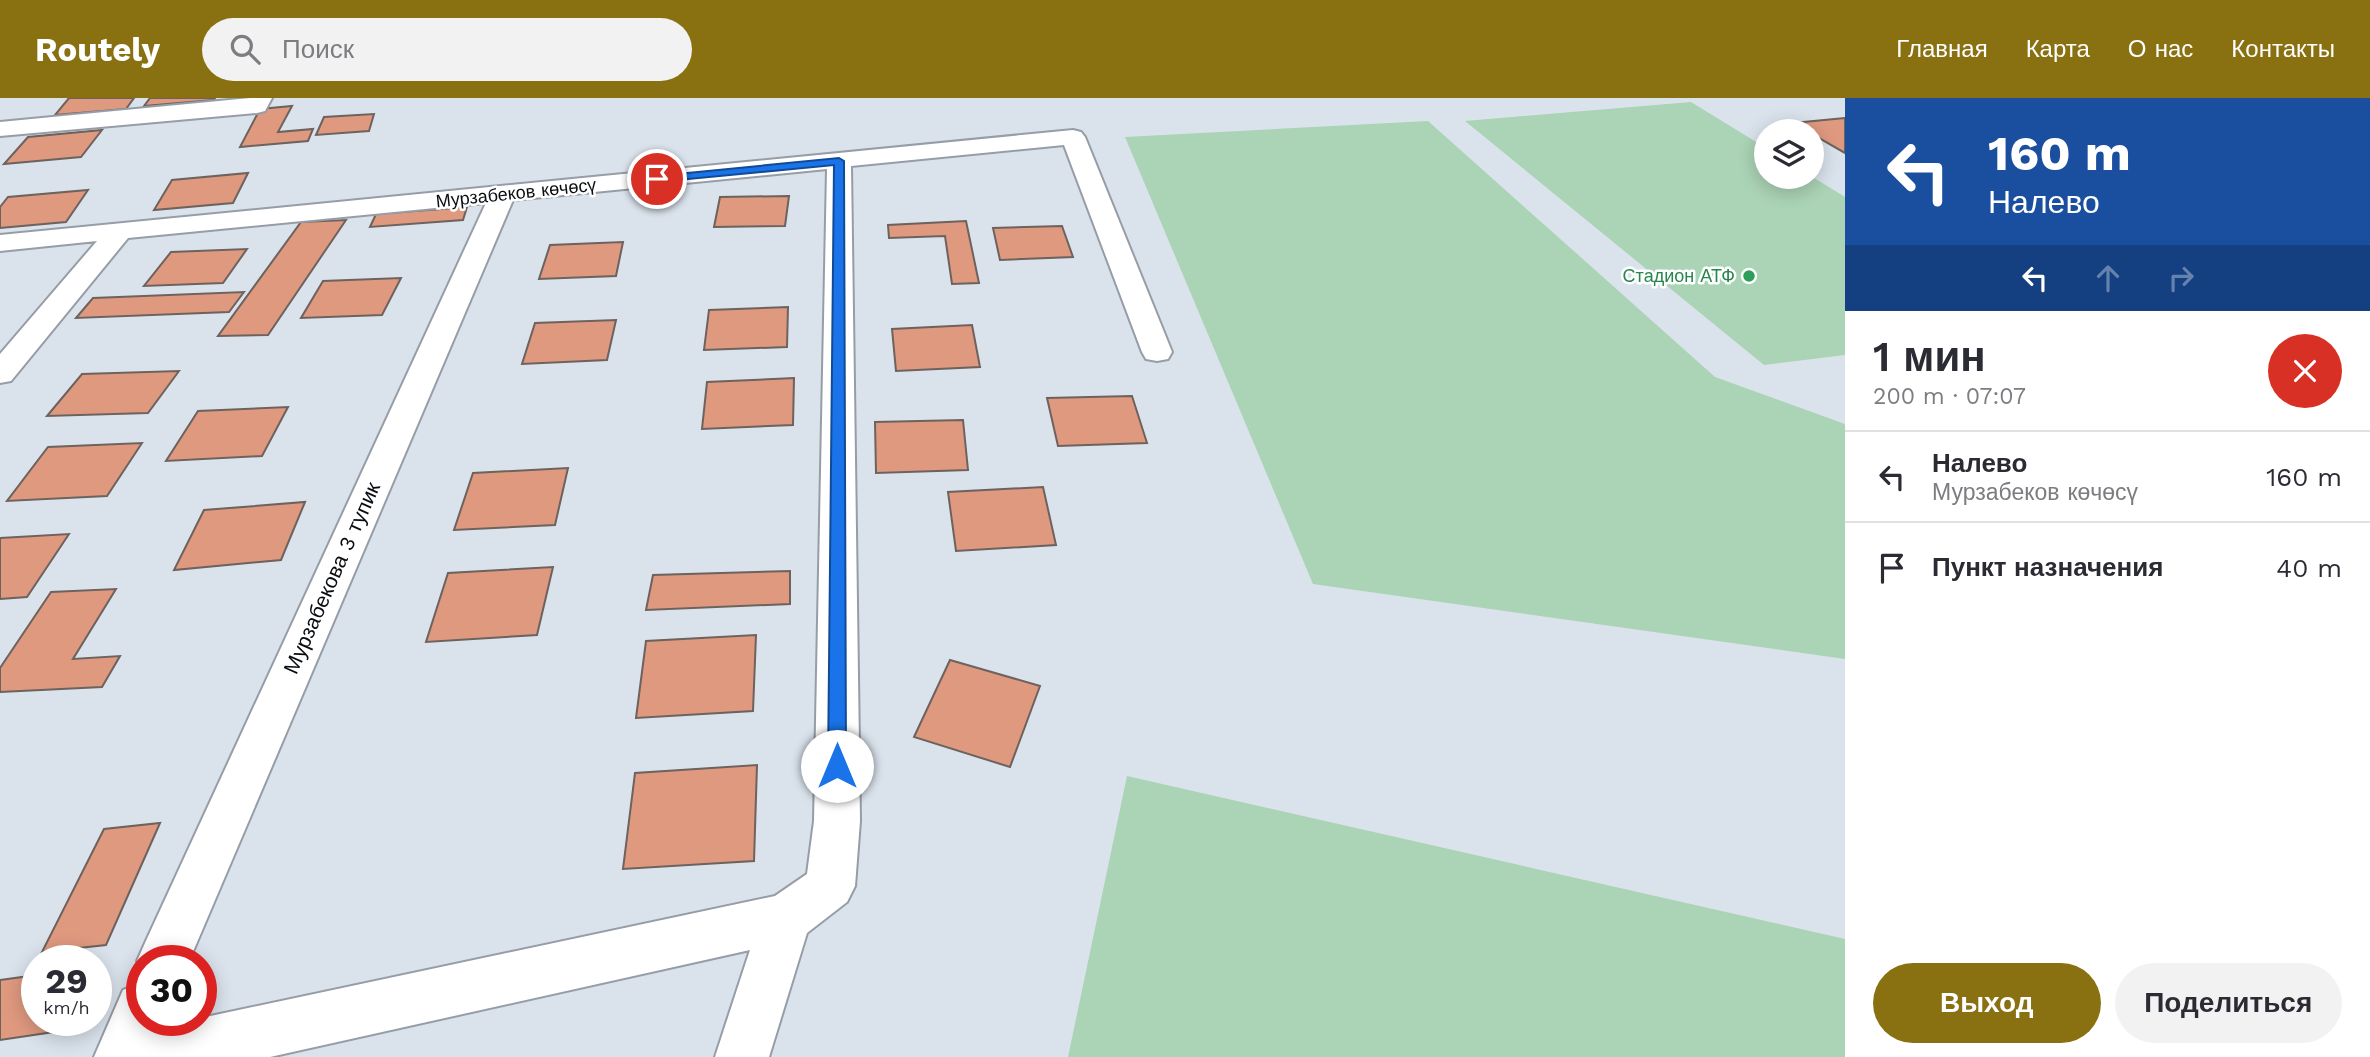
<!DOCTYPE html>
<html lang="ru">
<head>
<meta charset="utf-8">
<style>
  :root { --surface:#fff; --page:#f2f2f3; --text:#2b2b33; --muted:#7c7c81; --line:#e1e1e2; --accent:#897112 }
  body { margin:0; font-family:"Work Sans",sans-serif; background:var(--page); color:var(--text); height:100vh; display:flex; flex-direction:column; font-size:26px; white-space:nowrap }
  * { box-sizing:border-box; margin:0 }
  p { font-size:23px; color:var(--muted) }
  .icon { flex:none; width:38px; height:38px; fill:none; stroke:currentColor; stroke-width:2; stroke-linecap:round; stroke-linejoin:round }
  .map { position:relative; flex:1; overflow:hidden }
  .sheet { display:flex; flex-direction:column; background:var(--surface); width:525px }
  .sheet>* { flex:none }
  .top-card { background:#1a4fa0; color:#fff; overflow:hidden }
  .controls { position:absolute; left:1754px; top:21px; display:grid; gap:14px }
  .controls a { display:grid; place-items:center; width:70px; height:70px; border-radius:50%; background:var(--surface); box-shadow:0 4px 18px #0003; font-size:35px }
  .speed { position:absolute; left:21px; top:847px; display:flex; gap:14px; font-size:35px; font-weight:700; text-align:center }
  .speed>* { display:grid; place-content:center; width:91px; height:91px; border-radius:50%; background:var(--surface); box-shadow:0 4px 18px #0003; line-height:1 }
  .speed small { font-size:18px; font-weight:400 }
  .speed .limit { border:10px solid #d22; background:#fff; color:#111 }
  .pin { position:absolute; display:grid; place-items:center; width:60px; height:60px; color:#fff; margin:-30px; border:4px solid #fff; border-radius:50%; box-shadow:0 2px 7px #0007 }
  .me { position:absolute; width:77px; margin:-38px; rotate:0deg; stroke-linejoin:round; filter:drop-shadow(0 0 5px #0008) }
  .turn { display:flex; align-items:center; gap:24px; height:147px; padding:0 28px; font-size:32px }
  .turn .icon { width:91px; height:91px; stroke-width:2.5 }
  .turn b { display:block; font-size:49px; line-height:60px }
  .lanes { display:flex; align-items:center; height:66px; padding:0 28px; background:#0003; justify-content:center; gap:35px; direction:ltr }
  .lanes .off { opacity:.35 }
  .round { display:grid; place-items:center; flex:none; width:74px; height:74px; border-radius:37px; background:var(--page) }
  .headline { display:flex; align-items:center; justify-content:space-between; height:119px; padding:0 28px }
  h1 { font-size:42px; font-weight:600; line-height:52px }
  .action { display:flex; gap:14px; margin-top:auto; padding:14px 28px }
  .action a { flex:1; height:80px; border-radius:42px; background:var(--accent); color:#fff; font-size:28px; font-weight:600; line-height:80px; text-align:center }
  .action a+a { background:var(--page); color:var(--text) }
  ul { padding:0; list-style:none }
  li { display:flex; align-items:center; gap:21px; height:91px; padding:0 28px; border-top:2px solid var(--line) }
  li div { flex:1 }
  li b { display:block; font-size:26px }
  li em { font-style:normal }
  header { display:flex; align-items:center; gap:42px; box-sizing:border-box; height:98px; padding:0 35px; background:var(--accent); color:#fff }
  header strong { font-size:33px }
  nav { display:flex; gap:38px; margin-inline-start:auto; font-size:24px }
  .search { width:490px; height:63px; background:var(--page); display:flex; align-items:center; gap:18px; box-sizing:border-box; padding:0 24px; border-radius:38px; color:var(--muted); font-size:26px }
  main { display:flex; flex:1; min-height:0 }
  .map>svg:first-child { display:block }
</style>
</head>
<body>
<header>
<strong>Routely</strong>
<div class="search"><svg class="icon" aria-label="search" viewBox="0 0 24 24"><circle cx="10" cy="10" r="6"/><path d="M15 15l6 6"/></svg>Поиск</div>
<nav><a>Главная</a><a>Карта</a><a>О нас</a><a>Контакты</a></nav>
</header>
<main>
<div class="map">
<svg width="1845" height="959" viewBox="0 0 1845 959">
  <rect width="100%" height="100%" fill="#dae3ec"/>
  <!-- green -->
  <g fill="#abd3b5">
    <path d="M1691 4 1766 50V79L1811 78 1845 99V257L1764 267 1465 23Z"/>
    <path d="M1428 23 1715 279 1845 326V561L1313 486 1125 39Z"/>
    <path d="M1127 678 1845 841V959H1068Z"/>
  </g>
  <!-- building -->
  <g fill="#df997f" stroke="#6d625e" stroke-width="2">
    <path d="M69 0H134L126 11 55 17Z"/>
    <path d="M150 0H215L214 2 144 8Z"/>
    <path d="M292 8 278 34 313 31 308 43 240 49 260 11Z"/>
    <path d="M374 16 369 33 316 37 324 19Z"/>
    <path d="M1845 20V55L1793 25Z"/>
    <path d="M102 32 81 59 4 66 28 39Z"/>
    <path d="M248 75 233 105 154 112 172 82Z"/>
    <path d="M88 92 66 124 0 130V109L8 99Z"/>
    <path d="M789 98 785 128 714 129 720 99Z"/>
    <path d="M467 109 463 122 370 129 376 116Z"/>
    <path d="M346 122 268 237 218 238 301 124Z"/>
    <path d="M966 123 979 185 952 186 945 138 889 140 888 127Z"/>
    <path d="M1062 128 1073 159 1000 162 993 130Z"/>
    <path d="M623 144 616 178 539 181 550 147Z"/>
    <path d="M247 151 223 185 144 188 171 154Z"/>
    <path d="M401 180 382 217 301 220 323 183Z"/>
    <path d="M244 194 229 214 76 220 93 200Z"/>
    <path d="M788 209 787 249 704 252 709 212Z"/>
    <path d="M616 222 607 262 522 266 535 225Z"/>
    <path d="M972 227 980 269 896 273 892 231Z"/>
    <path d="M179 273 148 315 47 318 82 276Z"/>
    <path d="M794 280 793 327 702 331 707 284Z"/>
    <path d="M1132 298 1147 345 1058 348 1047 300Z"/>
    <path d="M288 309 262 358 166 363 198 313Z"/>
    <path d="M963 322 968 372 876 375 875 324Z"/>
    <path d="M142 345 107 398 7 403 48 349Z"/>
    <path d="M568 370 555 427 454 432 473 375Z"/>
    <path d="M1043 389 1056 447 956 453 948 394Z"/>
    <path d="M305 404 281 462 174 472 204 412Z"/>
    <path d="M69 436 27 499 0 501V440Z"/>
    <path d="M553 469 537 537 426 544 448 475Z"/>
    <path d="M790 473V506L646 512 653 477Z"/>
    <path d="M116 491 73 561 120 558 102 589 0 594V570L51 494Z"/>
    <path d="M756 537 753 613 636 620 646 543Z"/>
    <path d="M950 562 1040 588 1010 669 914 639Z"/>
    <path d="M757 667 754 763 623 771 635 675Z"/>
    <path d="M160 725 106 847 42 854 104 731Z"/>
    <path d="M37 877V922H64L60 933 0 942V882Z"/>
  </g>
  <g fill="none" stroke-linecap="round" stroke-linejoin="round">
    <!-- minor casing -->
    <g stroke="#969da6" stroke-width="4">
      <g id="minor">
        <path d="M250 0H272L265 13 257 15 0 38V24Z"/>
        <path d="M1073 32 1081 34 1085 39 1172 254 1168 261 1157 263 1146 261 1142 254 1064 47 851 68 860 723 855 788 847 804 807 835 769 959H715L750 852 270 959H94L123 892 142 884V922H164L161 928 201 922V920L775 798 807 776 814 723 827 71 513 102 189 863H142V874L137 863 145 845 486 105 128 140 11 283 0 285V256L97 143 0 153V137Z"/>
      </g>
    </g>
    <!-- minor -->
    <use href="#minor" fill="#fff" fill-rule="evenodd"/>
  </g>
  <!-- route -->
  <path fill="#1a73e8" stroke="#114b97" stroke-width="2" d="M839 60 844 63 846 668 844 674 837 676 831 674 828 668 834 67 657 84 652 81 657 78Z"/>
  <!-- markers -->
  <circle fill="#2e9e5b" stroke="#fff" stroke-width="2.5" cx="1749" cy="178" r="7"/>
  <g text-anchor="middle" stroke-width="5" stroke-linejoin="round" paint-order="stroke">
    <!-- far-street labels -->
    <g font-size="18" fill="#0a0d10" stroke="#fff">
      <text transform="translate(516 95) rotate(-6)" y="6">Мурзабеков көчөсү</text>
    </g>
    <!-- far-leisure labels -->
    <g font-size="18" fill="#27864d" stroke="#fff" text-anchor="end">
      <text x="1735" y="184">Стадион АТФ</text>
    </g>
    <!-- street labels -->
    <g font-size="21" fill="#0a0d10" stroke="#fff">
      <text transform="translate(332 480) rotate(-66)" y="7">Мурзабекова 3 тупик</text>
    </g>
  </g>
</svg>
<div class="controls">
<a><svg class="icon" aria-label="layers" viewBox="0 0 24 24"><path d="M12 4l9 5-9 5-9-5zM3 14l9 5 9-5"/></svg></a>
</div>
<div class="speed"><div>29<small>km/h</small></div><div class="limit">30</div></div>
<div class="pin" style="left:657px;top:81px;background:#d93025"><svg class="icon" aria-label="arrive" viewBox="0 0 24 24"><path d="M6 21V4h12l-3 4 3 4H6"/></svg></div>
<svg class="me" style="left:837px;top:668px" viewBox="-20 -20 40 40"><circle r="19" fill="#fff"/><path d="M0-13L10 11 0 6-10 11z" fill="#1a73e8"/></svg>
</div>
<section class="sheet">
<div class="top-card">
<div class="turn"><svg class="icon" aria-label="left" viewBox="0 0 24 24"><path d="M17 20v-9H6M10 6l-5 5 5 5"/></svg><div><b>160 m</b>Налево</div></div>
<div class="lanes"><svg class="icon" aria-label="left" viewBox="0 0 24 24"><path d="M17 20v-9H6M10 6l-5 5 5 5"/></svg><svg class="icon off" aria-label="ahead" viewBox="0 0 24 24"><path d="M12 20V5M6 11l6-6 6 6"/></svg><svg class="icon off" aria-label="right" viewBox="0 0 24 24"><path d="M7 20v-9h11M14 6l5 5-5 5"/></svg></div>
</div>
<div class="headline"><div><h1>1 мин</h1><p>200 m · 07:07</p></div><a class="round" style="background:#d93025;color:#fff"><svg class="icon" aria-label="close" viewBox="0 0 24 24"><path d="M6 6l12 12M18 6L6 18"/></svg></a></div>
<ul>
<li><svg class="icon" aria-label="left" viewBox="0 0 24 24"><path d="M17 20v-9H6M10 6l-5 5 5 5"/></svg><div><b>Налево</b><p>Мурзабеков көчөсү</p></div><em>160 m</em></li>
<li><svg class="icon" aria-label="arrive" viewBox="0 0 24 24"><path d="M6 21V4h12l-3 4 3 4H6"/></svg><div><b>Пункт назначения</b></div><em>40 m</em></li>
</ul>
<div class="action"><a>Выход</a><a>Поделиться</a></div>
</section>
</main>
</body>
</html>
